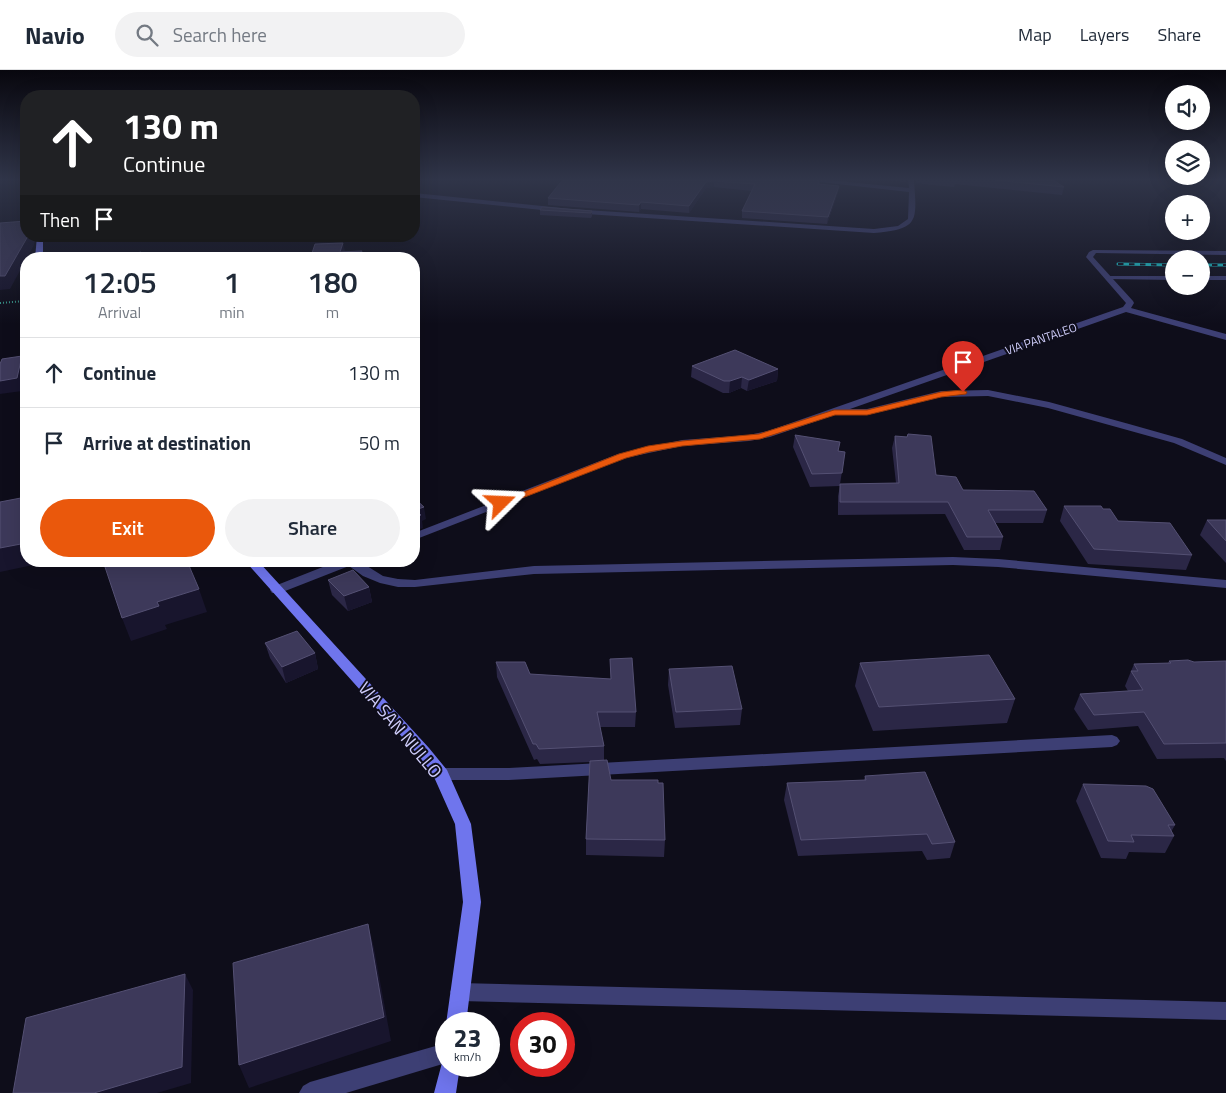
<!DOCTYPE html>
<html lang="en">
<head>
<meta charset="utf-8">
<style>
  :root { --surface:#fff; --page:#f2f2f3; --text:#1f2937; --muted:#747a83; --line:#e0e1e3; --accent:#ea580c }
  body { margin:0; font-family:"Titillium Web",sans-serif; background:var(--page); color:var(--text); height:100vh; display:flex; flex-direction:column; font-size:19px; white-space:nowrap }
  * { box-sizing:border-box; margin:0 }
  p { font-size:16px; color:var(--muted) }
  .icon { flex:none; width:28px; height:28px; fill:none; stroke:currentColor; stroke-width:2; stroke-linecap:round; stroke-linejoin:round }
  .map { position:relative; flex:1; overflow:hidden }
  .panel { position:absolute; left:20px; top:182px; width:400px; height:315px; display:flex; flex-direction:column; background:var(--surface); border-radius:20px; box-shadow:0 5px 20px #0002 }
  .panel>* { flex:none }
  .guide { position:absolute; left:20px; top:20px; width:400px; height:152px; border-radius:20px; box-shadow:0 5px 20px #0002; background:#202124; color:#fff; overflow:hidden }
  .tools { position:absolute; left:1165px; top:15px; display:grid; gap:10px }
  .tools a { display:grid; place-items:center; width:45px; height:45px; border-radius:50%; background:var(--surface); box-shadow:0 5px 20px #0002; font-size:25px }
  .speed { position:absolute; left:435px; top:942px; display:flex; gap:10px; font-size:25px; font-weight:700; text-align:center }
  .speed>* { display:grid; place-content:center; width:65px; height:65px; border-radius:50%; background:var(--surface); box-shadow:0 5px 20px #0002; line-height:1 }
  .speed small { font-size:12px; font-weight:400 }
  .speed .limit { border:8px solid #d22; background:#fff; color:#111 }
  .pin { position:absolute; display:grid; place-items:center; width:42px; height:42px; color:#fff; margin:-51px -21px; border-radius:50% 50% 50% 0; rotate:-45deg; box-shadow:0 0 5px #0007 }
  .pin .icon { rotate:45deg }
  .me { position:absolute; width:55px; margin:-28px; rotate:69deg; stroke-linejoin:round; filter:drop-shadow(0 0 4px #0008) }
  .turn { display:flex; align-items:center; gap:18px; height:105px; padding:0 20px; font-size:22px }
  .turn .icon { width:65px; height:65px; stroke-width:2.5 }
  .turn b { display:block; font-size:35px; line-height:42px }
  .then { display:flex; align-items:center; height:48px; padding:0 20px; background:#0003; gap:10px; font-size:19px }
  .eta { display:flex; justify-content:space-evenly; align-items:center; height:85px; text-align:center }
  .eta b { font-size:30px; font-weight:600; line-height:35px }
  .primary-button { display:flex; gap:10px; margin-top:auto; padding:10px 20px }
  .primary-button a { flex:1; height:58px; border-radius:30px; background:var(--accent); color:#fff; font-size:20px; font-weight:600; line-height:58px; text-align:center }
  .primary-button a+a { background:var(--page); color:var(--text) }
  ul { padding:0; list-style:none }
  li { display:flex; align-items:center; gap:15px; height:70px; padding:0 20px; border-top:1px solid var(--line) }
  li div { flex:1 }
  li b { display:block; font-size:19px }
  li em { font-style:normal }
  header { display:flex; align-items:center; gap:30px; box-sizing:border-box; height:70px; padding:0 25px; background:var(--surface); border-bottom:1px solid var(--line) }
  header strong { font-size:24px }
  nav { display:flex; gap:28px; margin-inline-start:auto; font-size:18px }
  .search { width:350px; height:45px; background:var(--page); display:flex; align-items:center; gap:12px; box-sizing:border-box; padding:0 18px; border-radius:28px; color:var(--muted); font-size:19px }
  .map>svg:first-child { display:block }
</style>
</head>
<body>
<header>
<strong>Navio</strong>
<div class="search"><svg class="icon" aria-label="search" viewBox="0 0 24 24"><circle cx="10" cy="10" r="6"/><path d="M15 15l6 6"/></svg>Search here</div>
<nav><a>Map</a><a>Layers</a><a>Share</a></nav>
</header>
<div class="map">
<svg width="1226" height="1023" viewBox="0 0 1226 1023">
  <rect width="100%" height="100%" fill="#0e0d1a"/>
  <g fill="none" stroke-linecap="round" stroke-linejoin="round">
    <!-- path -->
    <path stroke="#3a9f91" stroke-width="2" stroke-dasharray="1 2" stroke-linecap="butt" d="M0 233 26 231"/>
    <!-- lane -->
    <g fill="#3d3f74" fill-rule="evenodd">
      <path d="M1109 206H1174V210L1107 209V207Z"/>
      <rect x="1201" y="206" width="25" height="4"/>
    </g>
    <!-- street -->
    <g fill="#3d3f74" fill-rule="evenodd">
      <path d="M802 110H828L909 118 908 110H914C917 152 919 159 874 163L571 143 414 127V123L571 139 874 159 898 156 908 149 909 122Z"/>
      <path d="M1093 180 1226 181V185L1096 183 1093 187 1133 231 1134 233 1131 238 1226 264V270L1126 242 850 339H867L941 321 988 320 1049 332 1129 354 1182 369 1226 388V395L1174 373 1048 338 988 326 941 327 867 345H844L840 343 770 367 749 371 682 376 625 388 414 470V463L618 384 682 370 749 365 768 361 1123 237 1126 233 1086 187 1089 182Z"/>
      <path d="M953 487 998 489 1226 510V518L998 497 953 495 534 504 415 517H398L380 513 363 506 349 496 280 523H272L270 520 272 517 338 491H359L383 506 398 509 415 510 534 496Z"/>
      <path d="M1112 665 1117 667 1120 671 1117 675 1112 677 509 710H441L435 708 433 704 435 700 441 698H509Z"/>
      <path d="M460 913 1226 932V950L460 931 453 928 450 922 453 916Z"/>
      <path d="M446 973V993L346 1023H299L303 1016 310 1012Z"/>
    </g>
    <!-- secondary -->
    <g fill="#6f75ed" fill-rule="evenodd">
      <path d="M37 166H43V189H35Z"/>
      <path d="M245 491H258L429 678 447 700 471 754 481 832 466 954H446L463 832 455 754 434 707 419 686Z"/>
      <path d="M446 987V996H460L456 1023H434L443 989Z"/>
    </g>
    <!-- rail casing -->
    <g stroke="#1ad2d7" stroke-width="3">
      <g id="rail">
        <path d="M1118 194 1174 195"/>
        <path d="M1201 195H1226"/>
      </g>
    </g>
    <!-- rail -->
    <use href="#rail" stroke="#0e0d1a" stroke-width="2" stroke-dasharray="5.5" stroke-linecap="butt"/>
  </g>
  <!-- wall -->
  <g fill="#2b2746">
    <path d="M563 110H820V114L839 116 838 122 827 154 742 148V141L752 121 714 117 706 118 689 143 641 139 639 142 548 135V128Z"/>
    <path d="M888 110H907L906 112Z"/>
    <path d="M915 110H1053L1064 117 1062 125 955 114 954 117 933 115 916 113Z"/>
    <path d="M540 140 592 141V146L591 148 540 145Z"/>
    <path d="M692 296 778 299 777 311 747 321 741 318 729 323H723L691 307Z"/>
    <path d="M908 364 936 405 963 420 1047 440 1043 453H995L1003 467 1000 480H964L945 444 838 445V426L840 416 810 417 793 377 795 365 839 381 845 382 840 414 896 413 892 378 895 366 907 367Z"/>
    <path d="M1064 436 1103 439 1118 451 1192 485 1186 500 1088 494 1060 451Z"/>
    <path d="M1207 450H1226V493L1200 465Z"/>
    <path d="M328 510 369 517 372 532 348 541 332 525Z"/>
    <path d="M265 573 315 583 318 599 286 613 270 588Z"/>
    <path d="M610 589 636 642 635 657H600L604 676V690L611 710 658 713 665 770 664 787 586 785V769L590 692 540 694 537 689 534 690 497 607 496 592 530 604 611 609Z"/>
    <path d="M1169 591 1194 592 1226 591V691L1224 688 1157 689 1138 656 1088 660 1074 639 1080 624 1128 621 1125 616 1134 594 1168 593Z"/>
    <path d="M860 593 1015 629 1007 653 873 661 855 616Z"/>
    <path d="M669 599 742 639 740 655 675 658 668 615Z"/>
    <path d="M865 706 955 772 950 788 927 790 922 781 798 786 784 730 787 713 864 710Z"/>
    <path d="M1083 714 1175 755 1171 762 1174 766 1165 783 1129 782 1126 789 1101 788 1076 731Z"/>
  </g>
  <!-- shaded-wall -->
  <g fill="#18152d">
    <path d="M714 111V117L706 118 689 143V136L706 112Z"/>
    <path d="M839 116 838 122 827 154 828 147Z"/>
    <path d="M641 132V139L639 142V135Z"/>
    <path d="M28 166H36L34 175 10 219 0 220V206Z"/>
    <path d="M343 173 345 181 342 189 340 182Z"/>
    <path d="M362 181 364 189H358Z"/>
    <path d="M141 182 143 189H136Z"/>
    <path d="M22 286 26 298 22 321 0 324V311Z"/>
    <path d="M778 299 777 311 747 321 749 310Z"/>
    <path d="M742 307 741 318 729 323 730 311Z"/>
    <path d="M424 437 426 449 422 451 423 458 414 461V448L415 440Z"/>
    <path d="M26 473V491H52L0 502V478Z"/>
    <path d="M369 517 372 532 348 541 344 526Z"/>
    <path d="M199 519 207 542 165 555 167 559 131 571 122 548 157 532Z"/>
    <path d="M315 583 318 599 286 613 282 597Z"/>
    <path d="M368 854 374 878 391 971 249 1018 239 995Z"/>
    <path d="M185 904 193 920 191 1013 157 1023H94Z"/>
  </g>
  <!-- building -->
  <g fill="#3d395a" stroke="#545073">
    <path d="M563 110H819L818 114 839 116 828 147 742 141 755 114 714 111 706 112 689 136 641 132 639 135 548 128 560 113Z"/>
    <path d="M995 110H1053L1064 117Z"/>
    <path d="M542 137 592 141 591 143 540 140Z"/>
    <path d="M26 151V166H28L5 206H0V153Z"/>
    <path d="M343 173 340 182 362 181 358 189H292V184L312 183 315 174Z"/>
    <path d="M141 182 136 189H112Z"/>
    <path d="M735 280 778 299 749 310 742 307 730 311H724L692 296Z"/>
    <path d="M22 286 17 308 0 311V294L2 289Z"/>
    <path d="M908 364 931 366 936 405 956 407 963 420 1034 421 1047 440H988L1003 467H967L948 432H840V414L899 413 895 366 907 367Z"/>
    <path d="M795 365 840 372 838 381 845 382 842 403 812 404Z"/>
    <path d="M26 427V473L0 478V432Z"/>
    <path d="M414 428 424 437 415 440 421 445 414 448Z"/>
    <path d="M1064 436H1101L1103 439H1110L1118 451 1170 453 1192 485 1094 479Z"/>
    <path d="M1207 450H1226V471Z"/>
    <path d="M103 491H187L199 519 157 532 159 536 122 548Z"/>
    <path d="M353 500 369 517 344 526 328 510Z"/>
    <path d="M297 561 315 583 282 597 265 573Z"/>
    <path d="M989 585 1015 629 879 637 860 593Z"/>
    <path d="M632 588 636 642H597L604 676 539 679 536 674H533L496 592H525L530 604 611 609 610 589Z"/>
    <path d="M1188 590 1194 592 1226 591V673L1164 674 1144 642 1094 645 1080 624 1143 620 1131 601H1138L1134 594 1171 593 1169 591Z"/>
    <path d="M732 596 742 639 676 642 669 599Z"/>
    <path d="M607 690 611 710H658V713H663L665 770 586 769 590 691Z"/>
    <path d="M925 702 955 772 932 774 927 764 801 770 787 713 866 710 865 706Z"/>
    <path d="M1083 714 1146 716 1153 719 1175 755H1168L1174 766 1131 765 1134 772 1108 771Z"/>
    <path d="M368 854 384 947 239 995 233 893Z"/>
    <path d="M185 904 182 997 94 1023H13L26 948Z"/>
  </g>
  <!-- sky -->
  <linearGradient id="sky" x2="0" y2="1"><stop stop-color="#08070e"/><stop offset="0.43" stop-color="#303549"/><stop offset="1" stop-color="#303549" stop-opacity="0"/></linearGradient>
  <rect width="1226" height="254" fill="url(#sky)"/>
  <!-- route -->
  <path fill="#ea580c" stroke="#983908" d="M963 320 967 322 966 324 941 327 867 345H835L760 369 682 376 649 382 626 388 504 435 501 436 496 433 619 384 648 376 682 371 759 364 834 340H867L941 322Z"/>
  <g text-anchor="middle" stroke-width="4" stroke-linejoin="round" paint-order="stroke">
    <!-- far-street labels -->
    <g font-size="12" fill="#ceccf9" stroke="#0e0d1a">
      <text transform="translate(1041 269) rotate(-19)" y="4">VIA PANTALEO</text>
    </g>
    <!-- near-street labels -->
    <g font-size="18" fill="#ceccf9" stroke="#0e0d1a">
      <text transform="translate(400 660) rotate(50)" y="6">VIA SAN NULLO</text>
    </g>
  </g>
</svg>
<div class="tools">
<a><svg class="icon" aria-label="sound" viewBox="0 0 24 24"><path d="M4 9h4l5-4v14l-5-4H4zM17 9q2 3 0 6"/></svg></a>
<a><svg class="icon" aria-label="layers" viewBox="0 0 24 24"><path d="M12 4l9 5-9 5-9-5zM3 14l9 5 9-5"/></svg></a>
<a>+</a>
<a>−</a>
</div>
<div class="speed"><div>23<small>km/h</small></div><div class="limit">30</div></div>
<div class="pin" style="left:963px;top:322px;background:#d93025"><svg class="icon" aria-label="arrive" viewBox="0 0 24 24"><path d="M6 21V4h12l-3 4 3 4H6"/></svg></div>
<svg class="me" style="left:501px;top:433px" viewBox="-20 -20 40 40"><path d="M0-17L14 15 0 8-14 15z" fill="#ea580c" stroke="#fff" stroke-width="4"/></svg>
<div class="guide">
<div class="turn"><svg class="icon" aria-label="ahead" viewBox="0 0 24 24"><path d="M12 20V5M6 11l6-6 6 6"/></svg><div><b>130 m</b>Continue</div></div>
<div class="then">Then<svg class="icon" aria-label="arrive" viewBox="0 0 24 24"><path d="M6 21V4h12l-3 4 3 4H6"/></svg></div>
</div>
<section class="panel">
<div class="eta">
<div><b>12:05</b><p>Arrival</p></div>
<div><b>1</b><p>min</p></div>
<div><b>180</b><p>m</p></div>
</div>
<ul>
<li><svg class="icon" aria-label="ahead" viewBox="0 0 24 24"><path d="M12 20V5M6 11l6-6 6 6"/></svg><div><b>Continue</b></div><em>130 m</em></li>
<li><svg class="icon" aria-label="arrive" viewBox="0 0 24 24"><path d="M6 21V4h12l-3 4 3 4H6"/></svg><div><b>Arrive at destination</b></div><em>50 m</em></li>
</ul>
<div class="primary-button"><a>Exit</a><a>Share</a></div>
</section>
</div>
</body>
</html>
